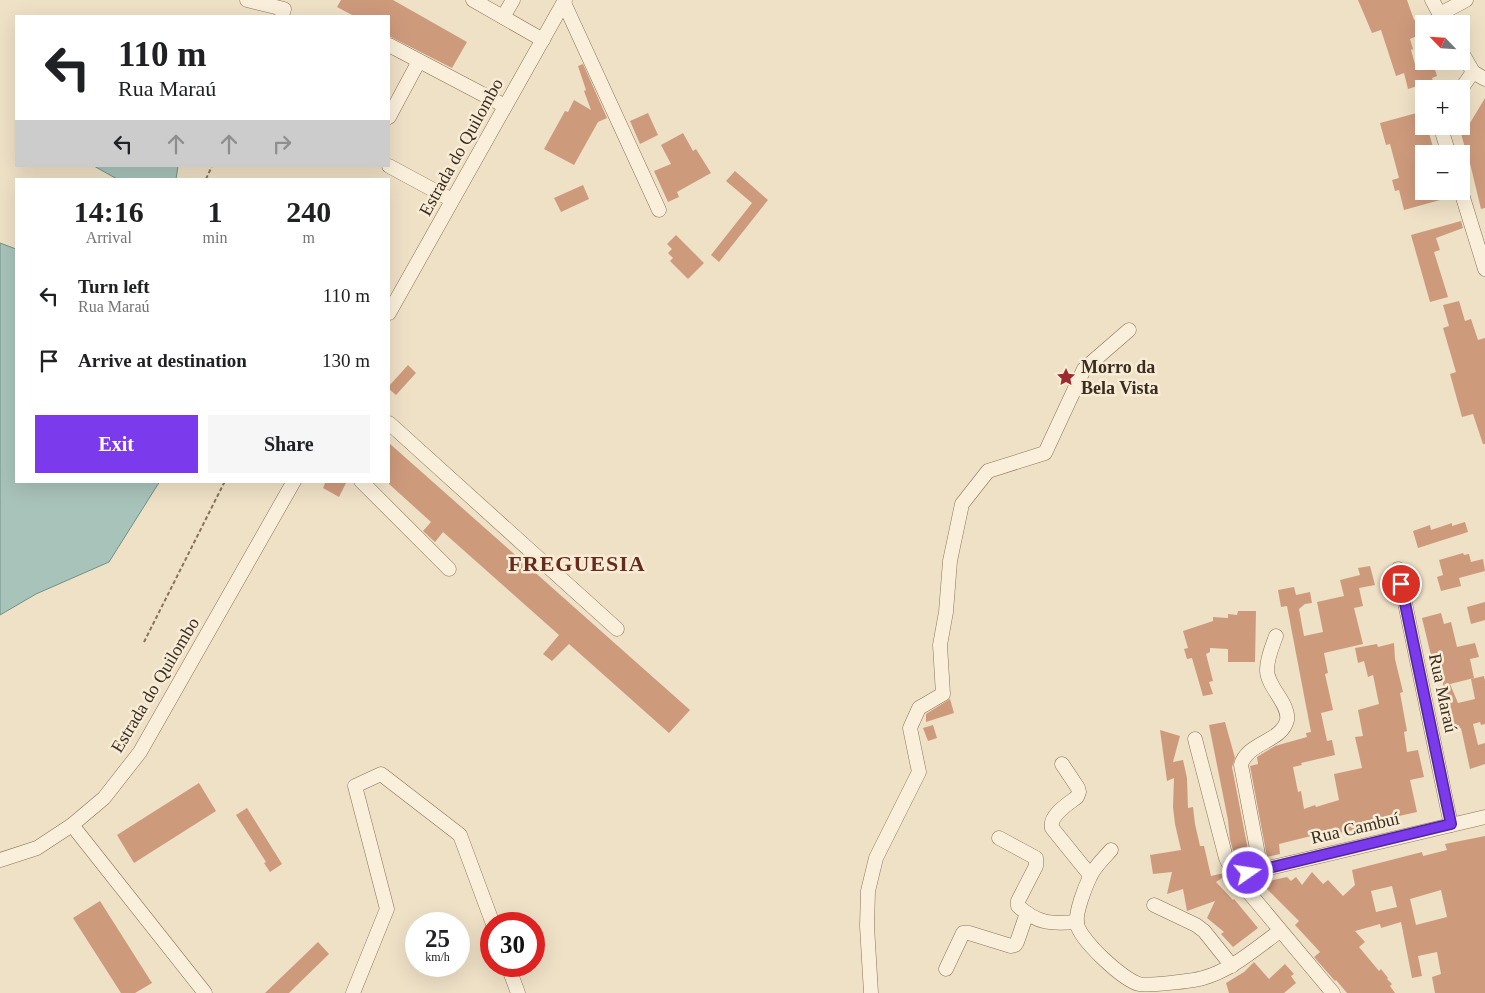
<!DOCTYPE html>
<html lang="en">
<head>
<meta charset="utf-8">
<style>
  :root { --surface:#fff; --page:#f6f6f6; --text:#202124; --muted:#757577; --accent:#7c3aed }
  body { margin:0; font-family:Georgia,serif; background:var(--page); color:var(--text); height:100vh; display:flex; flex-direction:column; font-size:19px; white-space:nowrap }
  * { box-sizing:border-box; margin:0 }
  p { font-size:16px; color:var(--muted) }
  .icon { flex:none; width:28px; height:28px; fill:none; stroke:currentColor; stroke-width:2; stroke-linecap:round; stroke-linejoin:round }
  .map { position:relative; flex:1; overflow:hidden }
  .drawer { position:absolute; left:15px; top:178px; width:375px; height:305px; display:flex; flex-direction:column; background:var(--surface); border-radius:0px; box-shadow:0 5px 20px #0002 }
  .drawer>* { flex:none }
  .guide { position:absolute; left:15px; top:15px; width:375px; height:152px; border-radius:0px; box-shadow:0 5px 20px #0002; background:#fff; color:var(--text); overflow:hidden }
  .needle { width:32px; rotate:295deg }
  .tools { position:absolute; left:1415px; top:15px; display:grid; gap:10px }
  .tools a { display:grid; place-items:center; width:55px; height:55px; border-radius:0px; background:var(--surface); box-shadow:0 5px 20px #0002; font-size:25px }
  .speed { position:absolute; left:405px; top:912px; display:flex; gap:10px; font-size:25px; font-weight:700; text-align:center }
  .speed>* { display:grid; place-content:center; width:65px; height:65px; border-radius:50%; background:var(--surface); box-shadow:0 5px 20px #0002; line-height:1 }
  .speed small { font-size:12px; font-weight:400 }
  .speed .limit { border:8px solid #d22; background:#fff; color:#111 }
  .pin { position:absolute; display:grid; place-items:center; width:42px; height:42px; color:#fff; margin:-21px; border:2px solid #fff; border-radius:50%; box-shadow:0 1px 5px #0007 }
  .me { position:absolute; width:55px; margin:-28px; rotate:77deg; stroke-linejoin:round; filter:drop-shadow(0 0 4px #0008) }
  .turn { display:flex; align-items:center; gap:18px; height:105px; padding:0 20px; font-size:22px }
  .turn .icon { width:65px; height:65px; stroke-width:2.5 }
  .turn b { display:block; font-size:35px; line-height:42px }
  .lanes { display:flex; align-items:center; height:48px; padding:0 20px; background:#0003; justify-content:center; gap:25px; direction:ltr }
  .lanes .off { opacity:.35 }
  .eta { display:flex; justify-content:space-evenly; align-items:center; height:85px; text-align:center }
  .eta b { font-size:30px; font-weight:800; line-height:35px }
  .cta { display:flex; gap:10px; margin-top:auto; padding:10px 20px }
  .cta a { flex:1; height:58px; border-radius:0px; background:var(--accent); color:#fff; font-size:20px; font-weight:800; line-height:58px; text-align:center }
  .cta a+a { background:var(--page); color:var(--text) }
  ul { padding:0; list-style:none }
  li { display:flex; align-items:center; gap:15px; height:65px; padding:0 20px }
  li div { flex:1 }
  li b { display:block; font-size:19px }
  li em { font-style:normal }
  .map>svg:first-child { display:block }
</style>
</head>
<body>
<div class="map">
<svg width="1485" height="993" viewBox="0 0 1485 993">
  <rect width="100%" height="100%" fill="#efe1c6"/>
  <!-- water -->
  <g fill="#a8c3ba" stroke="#6e9287">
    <path d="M94 166H178L176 179H117Z"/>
    <path d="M0 243 16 249V481H160L109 562 36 594 0 615Z"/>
  </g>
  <!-- building -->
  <g fill="#ce9a7c" fill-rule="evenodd">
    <path d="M341 0H393L467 42 452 68 389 36V16H354L337 7Z"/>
    <path d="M1358 0H1407L1414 20 1420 18 1424 28V33L1410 39 1413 49 1411 50 1416 68 1433 63 1437 76 1432 78 1433 81 1408 89 1404 73 1396 76 1381 30 1372 33Z"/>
    <path d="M583 64 607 118 598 122 574 165 544 149 565 111 568 112 574 100 591 110 584 91 586 90 578 66Z"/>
    <path d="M1485 98V208L1481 209 1469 159H1468L1459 126 1470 123Z"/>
    <path d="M1424 111V126H1427L1435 154H1424V191H1437L1440 200 1404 210 1399 190 1395 191 1392 180 1399 178 1390 144 1386 145 1380 123Z"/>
    <path d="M648 113 658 135 640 144 630 121Z"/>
    <path d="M683 133 693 151 696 149 711 173 677 192 679 197 668 202 654 171 671 164 661 145Z"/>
    <path d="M735 171 768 200 719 262 711 255 752 203 726 181Z"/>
    <path d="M583 185 589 199 561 212 554 198Z"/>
    <path d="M1461 221 1463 228 1436 238 1440 250 1434 252 1448 297 1430 302 1411 235Z"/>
    <path d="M676 235 704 263 688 279 670 261 673 258 668 253 672 249 667 244Z"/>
    <path d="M1459 301 1465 321 1471 319 1478 340 1485 338V444H1483L1473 414 1462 417 1450 374 1456 372 1443 328 1449 326 1443 305Z"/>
    <path d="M408 365 416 373 396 395 389 389V386Z"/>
    <path d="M389 443 690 710 669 733 569 644 552 661 543 654 559 635 443 532 435 542 423 531 431 522 389 484Z"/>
    <path d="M326 481H347L339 497 323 488Z"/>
    <path d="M1465 522 1468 532 1418 548 1413 531 1430 525 1431 530 1452 523V526Z"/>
    <path d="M1463 553 1464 555 1469 554 1471 562 1483 559 1485 571 1459 578 1461 586 1441 591 1437 577 1443 575 1439 560Z"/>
    <path d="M1370 566 1375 585 1359 588 1363 606 1354 608 1363 644 1324 653 1328 673 1325 674 1333 710 1321 713 1327 741 1332 740 1335 755 1301 763 1302 765 1293 767 1298 792 1301 791 1304 809 1315 805 1316 807 1339 800 1334 774 1362 768 1355 737 1363 736 1358 710 1379 704 1373 675 1368 677 1364 661 1358 663 1355 648 1377 644 1378 647 1394 643 1395 659 1403 692 1400 693 1407 731 1404 732 1407 752 1418 750 1424 777 1410 780 1417 812 1381 820 1382 824 1329 835V833L1311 836 1279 844 1280 854 1267 857 1250 766 1258 764 1257 757 1275 746 1307 737 1306 733 1311 732 1287 606 1281 607 1278 590 1294 587 1296 595 1310 592 1312 603 1305 604 1299 609 1304 636 1323 632 1317 602 1344 596 1340 580 1360 575 1358 568Z"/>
    <path d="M1485 602V620L1471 624 1467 607Z"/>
    <path d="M1238 611H1256L1255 662H1228V649L1210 648V652L1206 654 1213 681 1209 682 1213 694 1203 696 1192 658 1187 659 1184 649 1188 648 1183 631 1213 621V617L1228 618V614L1237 615Z"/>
    <path d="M1441 613 1444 624 1451 622 1457 647 1475 643 1479 657 1470 659 1474 678 1450 684 1458 703 1475 699 1471 679 1484 676 1485 681V724L1481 725 1480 722 1473 724 1478 745 1485 743V764L1470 769 1461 728 1454 730 1439 667 1434 668 1422 618Z"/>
    <path d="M950 699 954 713 926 722V714Z"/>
    <path d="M1225 722 1235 758 1232 767 1249 855 1235 857 1230 840 1228 820 1209 725Z"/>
    <path d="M933 725 937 738 928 741 923 728Z"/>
    <path d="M1160 730 1180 736 1173 762 1183 760 1187 778 1188 808 1193 807 1195 824 1200 846H1204L1211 876 1224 873 1225 876 1216 882 1233 900 1234 899 1258 928 1233 947 1221 934 1224 932 1207 918 1215 901 1187 911 1183 889 1167 894 1172 872 1153 874 1150 855 1181 850 1175 824 1173 807 1174 778 1167 781Z"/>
    <path d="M199 783 216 811 134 863 117 835Z"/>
    <path d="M247 808 282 864 270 872 264 863 266 862 236 815Z"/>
    <path d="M1485 836V993H1435L1432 977 1441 974 1437 952 1418 956 1422 976 1412 978 1401 922 1381 928 1380 924 1355 931 1365 942 1359 947 1379 971 1381 969 1388 978 1387 979 1392 984 1390 986 1395 993H1347L1336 980 1335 981 1314 957 1320 952 1295 925 1299 921 1266 888 1265 882 1287 877 1291 881 1296 877 1302 885 1312 872 1323 884 1328 880 1343 896 1355 885 1352 870 1422 852 1423 856 1447 850 1445 844ZM1392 886 1397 907 1376 912 1371 891ZM1441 890 1447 917 1416 925 1410 899Z"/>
    <path d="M100 901 152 983 135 993H121L73 918Z"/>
    <path d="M318 942 329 954 289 993H265Z"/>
    <path d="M1254 962 1269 979 1285 964 1294 974 1291 976 1296 983 1284 993H1229L1226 983 1244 972Z"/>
  </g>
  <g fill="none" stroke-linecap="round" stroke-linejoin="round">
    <!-- minor casing -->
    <g stroke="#8b735b" stroke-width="15">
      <g id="minor">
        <path d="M247 0 284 9 282 16"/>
        <path d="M473 0 543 40"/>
        <path d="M1432 0 1445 24"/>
        <path d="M564 3 659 210"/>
        <path d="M1440 14 1466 0"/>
        <path d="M503 17 513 0"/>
        <path d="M389 45 505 106"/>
        <path d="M1461 51 1473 72 1485 79"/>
        <path d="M1461 89 1473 72"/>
        <path d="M389 117 419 61"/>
        <path d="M1443 126V135L1449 154"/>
        <path d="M389 166 452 200"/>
        <path d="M1461 191 1485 269"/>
        <path d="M389 313 565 0"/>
        <path d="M389 423 617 629"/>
        <path d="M361 481 449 569"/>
        <path d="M1398 569 1451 825"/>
        <path d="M1195 739 1226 858 1235 876 1333 993"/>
        <path d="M1062 764 1078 788 1079 792 1077 797C1068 804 1049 815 1052 828L1090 875"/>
        <path d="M72 825 205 993"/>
        <path d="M999 838 1036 858V866L1018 901V906C1038 924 1051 924 1077 922"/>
        <path d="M1111 850C1104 858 1094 867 1090 877 1085 887 1075 913 1077 924 1080 940 1123 980 1139 984 1148 986 1193 981 1203 978 1232 970 1256 948 1280 931"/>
        <path d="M0 860 37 848 72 825 104 798 140 752 294 481"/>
        <path d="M1261 870 1241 765C1247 742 1282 742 1287 720 1290 704 1267 687 1267 670 1267 658 1272 647 1276 636"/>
        <path d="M1235 876 1485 817"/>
        <path d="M1154 905 1196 925 1204 931 1232 966"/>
        <path d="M508 966 518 993"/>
        <path d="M946 969 963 933H969L1011 946 1015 945 1017 942 1027 913"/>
        <path d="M353 993 387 909 355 786 381 774 460 835 493 924"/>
        <path d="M871 993 867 926 868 891 876 858 919 772 910 728 919 708 943 694 940 645 946 612 950 561 962 504 988 471 1045 453 1084 369 1129 330"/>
      </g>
    </g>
    <!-- path -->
    <g stroke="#8b735b" stroke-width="2" stroke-dasharray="4 2.5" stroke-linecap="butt">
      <path d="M206 179 212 166"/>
      <path d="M144 642 225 481"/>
    </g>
    <!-- minor -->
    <use href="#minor" stroke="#faefda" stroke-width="14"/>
  </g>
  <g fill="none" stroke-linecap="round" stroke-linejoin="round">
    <!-- route casing -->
    <g stroke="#51269a" stroke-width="12">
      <path id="route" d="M1248 873 1451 824 1401 584"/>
    </g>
    <!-- route -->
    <use href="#route" stroke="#7c3aed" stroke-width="9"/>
  </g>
  <!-- icons -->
  <defs>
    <g id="sight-bare" transform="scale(1.5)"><path d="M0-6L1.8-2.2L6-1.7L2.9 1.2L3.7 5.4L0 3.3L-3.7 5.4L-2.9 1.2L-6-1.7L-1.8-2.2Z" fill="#9c2a30" stroke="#f7ecd6" stroke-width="2.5" paint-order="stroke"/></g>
  </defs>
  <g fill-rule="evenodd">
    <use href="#sight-bare" x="1066" y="377"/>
  </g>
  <g text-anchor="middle" stroke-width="5" stroke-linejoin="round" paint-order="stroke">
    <!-- street labels -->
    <g font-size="18" fill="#3b2c1f" stroke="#f7ecd6">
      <text transform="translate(461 147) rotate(-61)" y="6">Estrada do Quilombo</text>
      <text transform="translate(155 685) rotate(-59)" y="6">Estrada do Quilombo</text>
      <text transform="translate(1443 693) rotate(78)" y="6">Rua Maraú</text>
      <text transform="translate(1355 828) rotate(-13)" y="6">Rua Cambuí</text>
    </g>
    <!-- poi labels -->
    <g font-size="18" font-weight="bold" fill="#3b2c1f" stroke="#f7ecd6" text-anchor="start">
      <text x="1081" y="373">Morro da<tspan x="1081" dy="21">Bela Vista</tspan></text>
    </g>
    <!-- district labels -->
    <g font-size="22" font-weight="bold" letter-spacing="1" fill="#692a1e" stroke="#f7ecd6">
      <text x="577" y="571">FREGUESIA</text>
    </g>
  </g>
</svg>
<div class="tools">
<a><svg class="needle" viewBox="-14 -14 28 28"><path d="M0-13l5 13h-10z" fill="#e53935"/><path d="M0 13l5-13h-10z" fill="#757577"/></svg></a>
<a>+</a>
<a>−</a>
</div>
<div class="speed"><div>25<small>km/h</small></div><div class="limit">30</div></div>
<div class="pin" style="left:1401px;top:584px;background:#d93025"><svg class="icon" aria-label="arrive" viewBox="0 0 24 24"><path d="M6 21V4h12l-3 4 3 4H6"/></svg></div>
<svg class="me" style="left:1248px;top:873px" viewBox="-20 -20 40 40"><circle r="17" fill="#7c3aed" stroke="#fff" stroke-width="3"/><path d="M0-11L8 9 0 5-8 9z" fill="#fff"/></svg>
<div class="guide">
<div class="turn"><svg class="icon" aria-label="left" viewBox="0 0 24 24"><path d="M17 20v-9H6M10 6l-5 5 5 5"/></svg><div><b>110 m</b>Rua Maraú</div></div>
<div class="lanes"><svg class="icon" aria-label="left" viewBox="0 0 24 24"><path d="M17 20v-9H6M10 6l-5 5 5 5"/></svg><svg class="icon off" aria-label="ahead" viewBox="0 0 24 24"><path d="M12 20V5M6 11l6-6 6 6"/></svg><svg class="icon off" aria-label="ahead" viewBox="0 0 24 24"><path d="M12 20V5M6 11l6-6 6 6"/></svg><svg class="icon off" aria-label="right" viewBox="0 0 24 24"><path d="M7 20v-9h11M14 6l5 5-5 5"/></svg></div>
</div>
<section class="drawer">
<div class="eta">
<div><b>14:16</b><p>Arrival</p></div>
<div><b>1</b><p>min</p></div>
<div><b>240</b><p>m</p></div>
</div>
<ul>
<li><svg class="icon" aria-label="left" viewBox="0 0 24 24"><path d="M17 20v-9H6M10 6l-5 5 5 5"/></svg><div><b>Turn left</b><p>Rua Maraú</p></div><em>110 m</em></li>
<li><svg class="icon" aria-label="arrive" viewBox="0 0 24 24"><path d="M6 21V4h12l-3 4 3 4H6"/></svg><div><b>Arrive at destination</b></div><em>130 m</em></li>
</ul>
<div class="cta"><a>Exit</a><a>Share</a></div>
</section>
</div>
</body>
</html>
